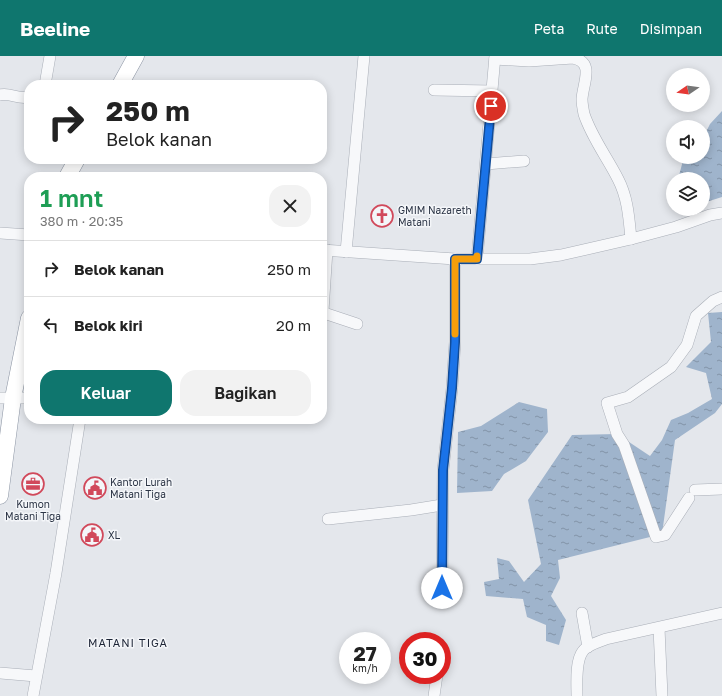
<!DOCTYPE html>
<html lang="id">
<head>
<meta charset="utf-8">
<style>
  :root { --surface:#fff; --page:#f2f2f2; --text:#222; --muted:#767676; --line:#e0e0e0; --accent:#0f766e }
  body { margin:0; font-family:"Golos Text",sans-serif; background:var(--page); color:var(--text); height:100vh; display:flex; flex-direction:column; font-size:15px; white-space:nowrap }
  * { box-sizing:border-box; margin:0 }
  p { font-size:13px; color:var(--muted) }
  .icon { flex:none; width:22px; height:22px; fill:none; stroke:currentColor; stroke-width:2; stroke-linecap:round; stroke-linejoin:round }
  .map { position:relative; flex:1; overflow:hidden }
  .drawer { position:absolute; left:24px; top:116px; width:303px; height:252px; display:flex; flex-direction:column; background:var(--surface); border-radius:16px; box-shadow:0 2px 10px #0003 }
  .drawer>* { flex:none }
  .banner { position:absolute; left:24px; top:24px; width:303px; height:84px; border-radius:16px; box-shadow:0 2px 10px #0003; background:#fff; color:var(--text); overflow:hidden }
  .needle { width:26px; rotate:257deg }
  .controls { position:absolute; left:666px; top:12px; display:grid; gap:8px }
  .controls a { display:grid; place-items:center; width:44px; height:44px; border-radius:50%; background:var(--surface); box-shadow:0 2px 10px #0003; font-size:20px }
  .speed { position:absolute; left:339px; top:576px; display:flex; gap:8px; font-size:20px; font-weight:700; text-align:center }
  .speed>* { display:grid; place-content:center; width:52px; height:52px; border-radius:50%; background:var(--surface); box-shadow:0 2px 10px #0003; line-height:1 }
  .speed small { font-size:10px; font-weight:400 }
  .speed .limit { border:6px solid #d22; background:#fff; color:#111 }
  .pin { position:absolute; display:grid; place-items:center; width:34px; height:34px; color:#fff; margin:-17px; border:2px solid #fff; border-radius:50%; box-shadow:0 1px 4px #0007 }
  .me { position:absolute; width:44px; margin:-22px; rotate:0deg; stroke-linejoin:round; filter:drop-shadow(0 0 3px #0008) }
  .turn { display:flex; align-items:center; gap:14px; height:84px; padding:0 16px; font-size:18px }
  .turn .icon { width:52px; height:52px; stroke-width:2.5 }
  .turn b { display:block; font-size:28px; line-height:34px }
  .round { display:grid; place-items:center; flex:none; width:42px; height:42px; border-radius:16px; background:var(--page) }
  .overview { display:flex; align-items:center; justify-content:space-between; height:68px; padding:0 16px }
  h1 { font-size:24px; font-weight:600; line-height:30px; color:#1e9e55 }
  .cta { display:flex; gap:8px; margin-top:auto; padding:8px 16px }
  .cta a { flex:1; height:46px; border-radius:16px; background:var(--accent); color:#fff; font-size:16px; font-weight:600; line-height:46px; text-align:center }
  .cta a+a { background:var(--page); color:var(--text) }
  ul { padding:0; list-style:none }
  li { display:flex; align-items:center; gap:12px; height:56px; padding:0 16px; border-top:1px solid var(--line) }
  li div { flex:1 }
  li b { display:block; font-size:15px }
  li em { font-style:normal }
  header { display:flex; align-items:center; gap:24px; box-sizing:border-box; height:56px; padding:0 20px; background:var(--accent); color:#fff }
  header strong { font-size:19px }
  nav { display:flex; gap:22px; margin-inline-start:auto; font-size:14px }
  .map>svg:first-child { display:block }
</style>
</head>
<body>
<header>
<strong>Beeline</strong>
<nav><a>Peta</a><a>Rute</a><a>Disimpan</a></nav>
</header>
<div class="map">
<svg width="722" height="640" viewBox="0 0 722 640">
  <defs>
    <pattern id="water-ripples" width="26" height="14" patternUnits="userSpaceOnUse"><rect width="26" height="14" fill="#9fb4cc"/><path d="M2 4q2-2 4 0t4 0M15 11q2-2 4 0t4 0" fill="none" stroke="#8293a7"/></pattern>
  </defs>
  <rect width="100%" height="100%" fill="#e4e7ec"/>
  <!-- water -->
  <g fill="url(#water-ripples)">
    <path d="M722 55V141L703 147V123H678L684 101H703V82L710 68Z"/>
    <path d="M722 256V348L715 357 675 384 662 478 558 504 560 522 551 540 566 564 559 589 546 585V569L527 561 523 543 486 540 484 526 499 523 497 502 509 505 524 526 541 508 528 444 572 379 617 378 650 400 662 384 671 364 688 357 712 343 706 317 686 311 711 286 708 257Z"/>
    <path d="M519 346 547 353 548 376 526 405 504 418 492 435 457 437 458 376 481 370Z"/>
  </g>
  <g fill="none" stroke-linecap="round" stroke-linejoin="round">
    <!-- minor casing -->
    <g stroke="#a9aeb7" stroke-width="12">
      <g id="minor">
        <path d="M495 3 529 5 573 2C595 6 583 27 582 43 582 48 583 53 584 58 592 82 607 101 618 123 628 142 629 163 631 183"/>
        <path d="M45 29 50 0"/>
        <path d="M434 34 492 35"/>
        <path d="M0 39C10 36 18 44 29 41"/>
        <path d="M486 108 524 105"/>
        <path d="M0 177 29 179"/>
        <path d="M322 194 455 203H530L561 199 631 183 676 171 710 159 722 157"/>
        <path d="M327 194 323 255 324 257 357 268"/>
        <path d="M346 196 364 0"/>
        <path d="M477 203 495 0"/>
        <path d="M0 342H29"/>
        <path d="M695 434 722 433"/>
        <path d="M689 442 665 479 656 481 624 389 617 378 607 347 628 341 671 311 687 289 696 260 713 245 722 241"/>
        <path d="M328 463 411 454 442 449"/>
        <path d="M442 532 443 414 452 332 455 286V203"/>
        <path d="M582 557 588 591"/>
        <path d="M659 572 662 640"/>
        <path d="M0 617 36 620"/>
        <path d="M33 640 56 517 80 363"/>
        <path d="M434 640 437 619"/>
        <path d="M577 640C577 628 575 605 583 595 587 589 599 586 606 583L722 557"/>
      </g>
    </g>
    <!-- highway casing -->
    <g stroke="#8b94a3" stroke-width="17">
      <g id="highway">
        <path d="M120 29 136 0"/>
        <path d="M67 121 77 103"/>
        <path d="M0 440 13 342 29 262"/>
      </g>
    </g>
    <!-- minor -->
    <use href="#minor" stroke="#f7f8fa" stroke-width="11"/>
    <!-- highway -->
    <use href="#highway" stroke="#fff" stroke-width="16"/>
  </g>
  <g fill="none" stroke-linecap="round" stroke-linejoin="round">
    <!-- route casing -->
    <g stroke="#114b97" stroke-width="10">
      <path id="route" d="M442 532 443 414 452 332 455 286V203H477L491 50"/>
    </g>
    <!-- route -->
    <use href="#route" stroke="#1a73e8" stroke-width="7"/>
    <!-- slow -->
    <path stroke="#f59e0b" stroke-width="7" d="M455 278V203H477V200"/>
  </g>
  <!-- icons -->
  <defs>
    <g id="church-ring" transform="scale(1.15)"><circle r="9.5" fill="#f4f6f9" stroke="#d1495b" stroke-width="1.5"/><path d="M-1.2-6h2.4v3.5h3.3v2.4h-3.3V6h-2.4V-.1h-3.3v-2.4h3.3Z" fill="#d1495b"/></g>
    <g id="office-ring" transform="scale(1.15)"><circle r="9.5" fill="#f4f6f9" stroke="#d1495b" stroke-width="1.5"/><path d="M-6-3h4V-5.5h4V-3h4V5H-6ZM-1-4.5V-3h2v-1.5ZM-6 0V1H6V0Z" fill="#d1495b"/></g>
    <g id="civic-ring" transform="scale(1.15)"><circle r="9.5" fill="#f4f6f9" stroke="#d1495b" stroke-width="1.5"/><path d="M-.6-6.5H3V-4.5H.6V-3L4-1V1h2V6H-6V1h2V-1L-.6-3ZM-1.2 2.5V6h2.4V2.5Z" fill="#d1495b"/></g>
  </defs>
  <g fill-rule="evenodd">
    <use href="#church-ring" x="382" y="160"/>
    <use href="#office-ring" x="33" y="428"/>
    <use href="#civic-ring" x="95" y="432"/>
    <use href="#civic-ring" x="92" y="479"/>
  </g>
  <g text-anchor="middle" stroke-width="3" stroke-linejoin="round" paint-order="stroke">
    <!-- poi labels -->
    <g font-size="10" fill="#2b3445" stroke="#f4f6f9" text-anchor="start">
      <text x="398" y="158">GMIM Nazareth<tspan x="398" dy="12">Matani</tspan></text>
      <text x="110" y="430">Kantor Lurah<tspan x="110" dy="12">Matani Tiga</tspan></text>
      <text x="33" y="452" text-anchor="middle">Kumon<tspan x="33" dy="12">Matani Tiga</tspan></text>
      <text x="108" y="483">XL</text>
    </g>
    <!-- neighbourhood labels -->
    <g font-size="11" letter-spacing="1" fill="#1d2536" stroke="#f4f6f9">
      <text x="128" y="591">MATANI TIGA</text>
    </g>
  </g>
</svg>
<div class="controls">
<a><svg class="needle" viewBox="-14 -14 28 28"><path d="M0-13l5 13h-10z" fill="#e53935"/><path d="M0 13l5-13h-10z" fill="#767676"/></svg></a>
<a><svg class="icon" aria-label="sound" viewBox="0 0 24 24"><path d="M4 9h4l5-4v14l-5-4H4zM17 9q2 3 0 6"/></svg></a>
<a><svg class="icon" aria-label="layers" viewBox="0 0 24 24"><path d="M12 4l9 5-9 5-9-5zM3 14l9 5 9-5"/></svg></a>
</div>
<div class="speed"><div>27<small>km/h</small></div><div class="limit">30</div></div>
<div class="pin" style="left:491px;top:50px;background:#d93025"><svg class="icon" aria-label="arrive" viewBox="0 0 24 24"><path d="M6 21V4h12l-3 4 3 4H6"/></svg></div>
<svg class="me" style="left:442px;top:532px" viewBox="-20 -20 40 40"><circle r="19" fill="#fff"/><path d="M0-13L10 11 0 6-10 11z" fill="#1a73e8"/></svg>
<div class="banner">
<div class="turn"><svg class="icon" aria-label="right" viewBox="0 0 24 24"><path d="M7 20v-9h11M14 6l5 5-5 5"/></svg><div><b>250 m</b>Belok kanan</div></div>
</div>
<section class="drawer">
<div class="overview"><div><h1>1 mnt</h1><p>380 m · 20:35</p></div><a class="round"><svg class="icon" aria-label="close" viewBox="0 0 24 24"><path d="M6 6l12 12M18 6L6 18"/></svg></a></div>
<ul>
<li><svg class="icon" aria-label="right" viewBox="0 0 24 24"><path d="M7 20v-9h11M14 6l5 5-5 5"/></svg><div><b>Belok kanan</b></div><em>250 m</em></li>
<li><svg class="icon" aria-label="left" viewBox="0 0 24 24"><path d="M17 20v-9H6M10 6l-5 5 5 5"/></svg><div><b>Belok kiri</b></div><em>20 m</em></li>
</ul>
<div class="cta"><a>Keluar</a><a>Bagikan</a></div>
</section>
</div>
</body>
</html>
